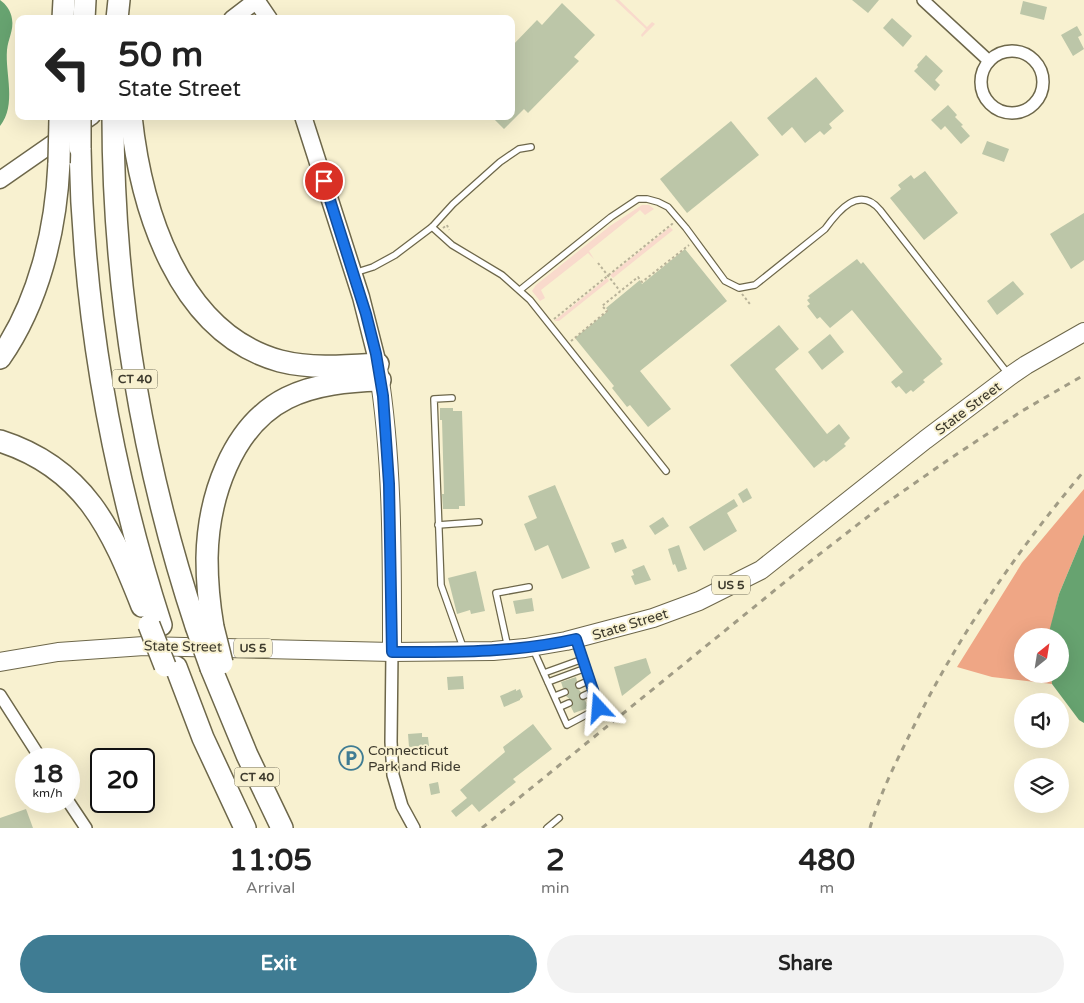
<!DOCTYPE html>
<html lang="en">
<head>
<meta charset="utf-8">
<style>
  :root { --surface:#fff; --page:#f2f2f2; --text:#222; --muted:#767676; --accent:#3f7c93 }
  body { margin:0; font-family:"Varela Round",sans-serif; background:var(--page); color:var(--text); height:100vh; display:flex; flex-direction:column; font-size:19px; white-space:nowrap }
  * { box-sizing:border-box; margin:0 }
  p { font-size:16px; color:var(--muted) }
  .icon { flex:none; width:28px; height:28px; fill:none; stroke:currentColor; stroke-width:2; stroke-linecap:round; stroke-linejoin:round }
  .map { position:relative; height:828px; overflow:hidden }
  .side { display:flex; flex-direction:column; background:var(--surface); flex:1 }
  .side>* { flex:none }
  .guide { position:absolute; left:15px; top:15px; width:500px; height:105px; border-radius:10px; box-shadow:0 5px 20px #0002; background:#fff; color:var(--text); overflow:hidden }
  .needle { width:32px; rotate:30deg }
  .buttons { position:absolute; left:1014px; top:628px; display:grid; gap:10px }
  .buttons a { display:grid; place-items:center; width:55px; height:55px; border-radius:50%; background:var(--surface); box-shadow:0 5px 20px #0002; font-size:25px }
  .speed { position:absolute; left:15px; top:748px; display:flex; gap:10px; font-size:25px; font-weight:700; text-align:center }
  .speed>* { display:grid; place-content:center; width:65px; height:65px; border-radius:50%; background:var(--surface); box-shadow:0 5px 20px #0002; line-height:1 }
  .speed small { font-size:12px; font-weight:400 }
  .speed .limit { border:2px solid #111; border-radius:8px; background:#fff; color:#111 }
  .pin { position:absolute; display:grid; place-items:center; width:42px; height:42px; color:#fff; margin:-21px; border:2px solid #fff; border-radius:50%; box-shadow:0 1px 5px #0007 }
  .me { position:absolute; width:55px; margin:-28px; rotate:341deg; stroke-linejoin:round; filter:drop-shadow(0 0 4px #0008) }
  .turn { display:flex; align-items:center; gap:18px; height:105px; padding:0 20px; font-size:22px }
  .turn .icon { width:65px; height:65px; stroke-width:2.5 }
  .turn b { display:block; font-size:35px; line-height:42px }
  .eta { display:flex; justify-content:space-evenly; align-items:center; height:85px; text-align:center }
  .eta b { font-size:30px; font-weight:700; line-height:35px }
  .cta { display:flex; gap:10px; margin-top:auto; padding:10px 20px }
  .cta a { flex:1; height:58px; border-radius:30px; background:var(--accent); color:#fff; font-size:20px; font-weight:700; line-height:58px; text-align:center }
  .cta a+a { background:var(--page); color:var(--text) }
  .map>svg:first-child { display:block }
</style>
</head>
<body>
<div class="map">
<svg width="1084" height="828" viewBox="0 0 1084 828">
  <rect width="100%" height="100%" fill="#f8f1d0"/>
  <!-- green -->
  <g fill="#f9dacc">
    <path d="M615 0H619L647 27 652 22 655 24 642 37 641 35 646 29Z"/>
    <path d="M642 205H649L654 209 645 215 640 210 589 251 594 259 588 253 541 290 545 298 540 301 532 291 536 285 610 226Z"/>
    <path d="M670 227 673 230 613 278 610 275Z"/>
    <path d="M607 278 609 281 559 321H554Z"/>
  </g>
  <!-- forest -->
  <path fill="#efa685" d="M1084 489V534L1059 594 1049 636H1022V674H1051L1052 684 992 677 957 667 1022 563Z"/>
  <!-- water -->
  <g fill="#67a370">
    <path d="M0 0C6 4 11 11 12 19 14 30 8 39 7 50 5 74 17 105 0 126Z"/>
    <path d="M1084 534V723L1079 720 1052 684 1051 674H1060V636H1049V632L1059 594Z"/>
  </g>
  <!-- building -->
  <g fill="#bcc6a8">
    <path d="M852 0H879L868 13Z"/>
    <path d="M1023 1 1047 7 1044 20 1020 14Z"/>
    <path d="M562 3 595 35 574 57 579 61 528 113 524 109 504 129 491 116H511V47L537 20 542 25Z"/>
    <path d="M892 18 912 36 903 47 883 28Z"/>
    <path d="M1077 26 1082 35 1078 37 1084 49 1073 56 1061 35Z"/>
    <path d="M926 55 943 71 935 80 940 85 935 91 914 71 918 67 917 65Z"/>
    <path d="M816 77 844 111 829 124 832 128 824 135 820 131 805 143 792 127 782 136 767 118Z"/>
    <path d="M948 105 957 115 955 117 963 125 961 126 970 136 961 144 945 126 941 130 931 120Z"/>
    <path d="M731 121 759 155 687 213 660 179Z"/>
    <path d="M987 141 1009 149 1004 162 982 154Z"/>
    <path d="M925 171 958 213 924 240 890 198 901 189 898 185 911 175 914 179Z"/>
    <path d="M1084 213V260L1071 269 1050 234Z"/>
    <path d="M685 249 727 301 640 371 671 409 648 427 630 405 627 407 612 388 614 386 575 338 608 311 606 308 640 280 642 284Z"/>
    <path d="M857 259 861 264 863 262 942 359 940 361 943 364 923 380 925 382 913 392 911 390 906 394 899 386 896 388 891 382 903 372 852 310 830 328 820 317 817 319 807 306 810 304 807 300 810 298 808 296Z"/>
    <path d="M1013 281 1024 294 997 315 987 301Z"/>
    <path d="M779 325 799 349 775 369 827 434 839 424 850 438 844 444 846 446 826 462 824 460 814 468 730 365Z"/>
    <path d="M830 334 844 352 822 370 808 352Z"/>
    <path d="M440 408H453V411H462L465 506H459V509H443L442 494H444L442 420H440Z"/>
    <path d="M555 485 590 568 562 579 548 545 535 551 524 524 537 518 528 496Z"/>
    <path d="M747 488 752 498 743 503 738 494Z"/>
    <path d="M734 499 738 506 727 513 737 531 704 551 689 527Z"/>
    <path d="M663 517 669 526 655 535 649 526Z"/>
    <path d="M623 539 627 548 615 553 611 543Z"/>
    <path d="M679 545 687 569 678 572 675 564 673 565 668 549Z"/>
    <path d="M644 565 651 580 635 585 631 576 634 575 632 570Z"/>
    <path d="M476 571 485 611 471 614 470 610 457 614 448 578Z"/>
    <path d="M532 598 534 611 516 614 513 601Z"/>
    <path d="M646 658 651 673 622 696 614 667Z"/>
    <path d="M463 676 464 689 448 690 447 677Z"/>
    <path d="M576 677 577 681 575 686 581 692 579 697 581 700H585L588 708 574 713 571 707 573 702 566 696 569 694V691L567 688H563L561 682Z"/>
    <path d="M516 689V691L520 689 523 697 520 699V700L504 707 500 696Z"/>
    <path d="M533 724 552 749 513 779 516 782 479 812 472 804 456 817 451 811 467 798 460 790 505 752 503 747Z"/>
    <path d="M422 733V737H428L429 746 409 747 408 734Z"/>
    <path d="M438 782 440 793 431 795 429 784Z"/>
    <path d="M26 809 33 828H0V818Z"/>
  </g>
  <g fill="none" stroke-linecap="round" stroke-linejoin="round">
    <!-- service casing -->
    <g stroke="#6d674a" stroke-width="8">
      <g id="service">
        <path d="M432 227 452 245 502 275 530 300 666 471"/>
        <path d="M354 273 373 267 395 255 432 227 453 204 500 162 519 149 531 147"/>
        <path d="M520 290 611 217 638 199H647L658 202 668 207 686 228 725 281 739 288 755 285 825 229C838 211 859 185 880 210L1009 375"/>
        <path d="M452 398 434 399 441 585 464 650"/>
        <path d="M438 525 479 522"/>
        <path d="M508 648 496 593 529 587"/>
        <path d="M533 649 567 725 599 708 577 641"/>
        <path d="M544 673 583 659"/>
        <path d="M548 682 586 668"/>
        <path d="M579 685 590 680"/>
        <path d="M555 696 565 692"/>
        <path d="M583 696 594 691"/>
        <path d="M560 707 569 703"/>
        <path d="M547 828 559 818"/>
      </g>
    </g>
    <!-- minor casing -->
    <g stroke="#6d674a" stroke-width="14">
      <g id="minor">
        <path d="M923 0 989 61"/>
        <circle cx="1012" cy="82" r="31"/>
        <path d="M392 652 391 742 393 775 402 806 414 828"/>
        <path d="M0 695 41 759"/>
        <path d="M68 801 86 828"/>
      </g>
    </g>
    <!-- secondary casing -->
    <g stroke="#6d674a" stroke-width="19">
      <g id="secondary">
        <path d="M256 0 269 19"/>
        <path d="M232 19 257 0"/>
        <path d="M303 116 361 297 378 364"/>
        <path d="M0 180 92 116"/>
      </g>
    </g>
    <!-- primary casing -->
    <g stroke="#6d674a" stroke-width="20">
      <g id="primary">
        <path d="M378 368C393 460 392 558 392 652"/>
        <path d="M0 662 58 652 144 646 392 652 493 651 525 648 566 641 653 618 699 601 761 570 925 440 1010 376 1026 365 1084 332"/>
      </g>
    </g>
    <!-- motorway casing -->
    <g stroke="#6d674a" stroke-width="24">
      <g id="motorway">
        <path d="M63 19 64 0"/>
        <path d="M84 19 85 0"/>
        <path d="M117 19 119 0"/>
        <path d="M113 116C113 289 142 463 196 626"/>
        <path d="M131 116C141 209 178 333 280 361 311 369 346 366 378 364"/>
        <path d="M80 148C83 311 111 470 161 625"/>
        <path d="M0 358C39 302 56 230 59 163"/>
        <path d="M0 441C85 468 112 530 142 606"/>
        <path d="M213 627C209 604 207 581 207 558 208 499 231 426 287 398 315 384 349 381 380 380"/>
        <path d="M176 667 203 738 245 828"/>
        <path d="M211 668 247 755 282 828"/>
      </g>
    </g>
    <!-- path -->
    <g stroke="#b8b298" stroke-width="2" stroke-dasharray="2.5 2.5" stroke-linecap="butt">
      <path d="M443 228 447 225 449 230"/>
      <path d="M598 263 620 291"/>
      <path d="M742 294 750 304"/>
      <path d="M554 319 672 224 673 225"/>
      <path d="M571 341 607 311 602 306 638 277 642 282 689 245"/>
    </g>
    <!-- service -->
    <use href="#service" stroke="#fff" stroke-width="5.5"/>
    <!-- minor -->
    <use href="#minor" stroke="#fff" stroke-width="11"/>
    <!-- secondary -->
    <use href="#secondary" stroke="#fff" stroke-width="16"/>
    <!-- primary -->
    <use href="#primary" stroke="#fff" stroke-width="18"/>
    <!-- motorway -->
    <use href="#motorway" stroke="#fff" stroke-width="21"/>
    <!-- rail -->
    <g stroke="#a19c85" stroke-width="3" stroke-dasharray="6 6" stroke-linecap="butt">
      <path d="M482 828 812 560 879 508 948 460 1022 411 1084 375"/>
      <path d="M870 828C879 796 895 764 910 734 956 639 1016 552 1084 471"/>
    </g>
    <!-- motorway-bridge casing -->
    <g stroke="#6d674a" stroke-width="24" stroke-linecap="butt">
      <g id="motorway-bridge">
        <path d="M80 116V148"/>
        <path d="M59 163 60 119"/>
        <path d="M149 625 165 666"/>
        <path d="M196 626 211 668"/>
        <path d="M213 627 222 663"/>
      </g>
    </g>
    <!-- motorway-bridge -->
    <use href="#motorway-bridge" stroke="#fff" stroke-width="21"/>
  </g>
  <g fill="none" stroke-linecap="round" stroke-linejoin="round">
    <!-- route casing -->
    <g stroke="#114b97" stroke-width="12">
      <path id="route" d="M324 181 366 314 376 354 383 396 389 484 392 652C453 652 515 653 576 639L599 708"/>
    </g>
    <!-- route -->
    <use href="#route" stroke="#1a73e8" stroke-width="9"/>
  </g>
  <!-- icons -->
  <defs>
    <g id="parking-ring" transform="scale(1.25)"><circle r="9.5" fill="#f8f1d0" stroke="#3f7c93" stroke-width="1.5"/><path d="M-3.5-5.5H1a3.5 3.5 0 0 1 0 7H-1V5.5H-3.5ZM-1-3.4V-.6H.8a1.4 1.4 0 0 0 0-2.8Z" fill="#3f7c93"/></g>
  </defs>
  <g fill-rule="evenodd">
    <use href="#parking-ring" x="351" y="758"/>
  </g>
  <g text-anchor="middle" stroke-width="4" stroke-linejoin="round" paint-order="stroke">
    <!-- shield labels -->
    <g fill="#f8f1d0" stroke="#75715e" stroke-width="1">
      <rect x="112.5" y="369.5" width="45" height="19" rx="4"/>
      <rect x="712" y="575.5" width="38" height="19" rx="4"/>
      <rect x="234" y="638.5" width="38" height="19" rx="4"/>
      <rect x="234.5" y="767.5" width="45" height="19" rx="4"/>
    </g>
    <g font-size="12" font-weight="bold" fill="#3d3a2d">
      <text x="135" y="383">CT 40</text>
      <text x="731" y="589">US 5</text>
      <text x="253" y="652">US 5</text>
      <text x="257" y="781">CT 40</text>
    </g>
    <!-- street labels -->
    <g font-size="14" fill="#3d3a2d" stroke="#f8f1d0">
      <text transform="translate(968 408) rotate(-37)" y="5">State Street</text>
      <text transform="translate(630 624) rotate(-17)" y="5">State Street</text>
      <text transform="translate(183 646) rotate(1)" y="5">State Street</text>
    </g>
    <!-- poi labels -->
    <g font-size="14" fill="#3d3a2d" stroke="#f8f1d0" text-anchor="start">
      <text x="368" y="755">Connecticut<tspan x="368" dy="16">Park and Ride</tspan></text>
    </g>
  </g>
</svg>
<div class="buttons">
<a><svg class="needle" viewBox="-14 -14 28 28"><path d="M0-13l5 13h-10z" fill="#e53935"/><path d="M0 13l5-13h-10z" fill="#767676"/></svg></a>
<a><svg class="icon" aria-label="sound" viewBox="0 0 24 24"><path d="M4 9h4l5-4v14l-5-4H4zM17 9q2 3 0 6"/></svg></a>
<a><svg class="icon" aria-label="layers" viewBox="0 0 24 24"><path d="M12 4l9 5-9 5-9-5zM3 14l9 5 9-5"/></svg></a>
</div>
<div class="speed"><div>18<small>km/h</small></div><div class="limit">20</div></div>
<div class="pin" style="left:324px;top:181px;background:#d93025"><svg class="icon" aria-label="arrive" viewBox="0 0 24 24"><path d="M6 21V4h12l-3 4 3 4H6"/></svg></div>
<svg class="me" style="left:599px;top:708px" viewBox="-20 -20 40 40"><path d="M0-17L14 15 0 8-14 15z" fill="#1a73e8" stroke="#fff" stroke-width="4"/></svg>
<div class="guide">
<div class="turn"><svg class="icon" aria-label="left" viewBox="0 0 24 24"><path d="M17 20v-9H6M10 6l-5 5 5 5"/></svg><div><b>50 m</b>State Street</div></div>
</div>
</div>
<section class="side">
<div class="eta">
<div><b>11:05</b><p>Arrival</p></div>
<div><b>2</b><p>min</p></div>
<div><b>480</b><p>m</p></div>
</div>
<div class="cta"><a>Exit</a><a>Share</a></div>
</section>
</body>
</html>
